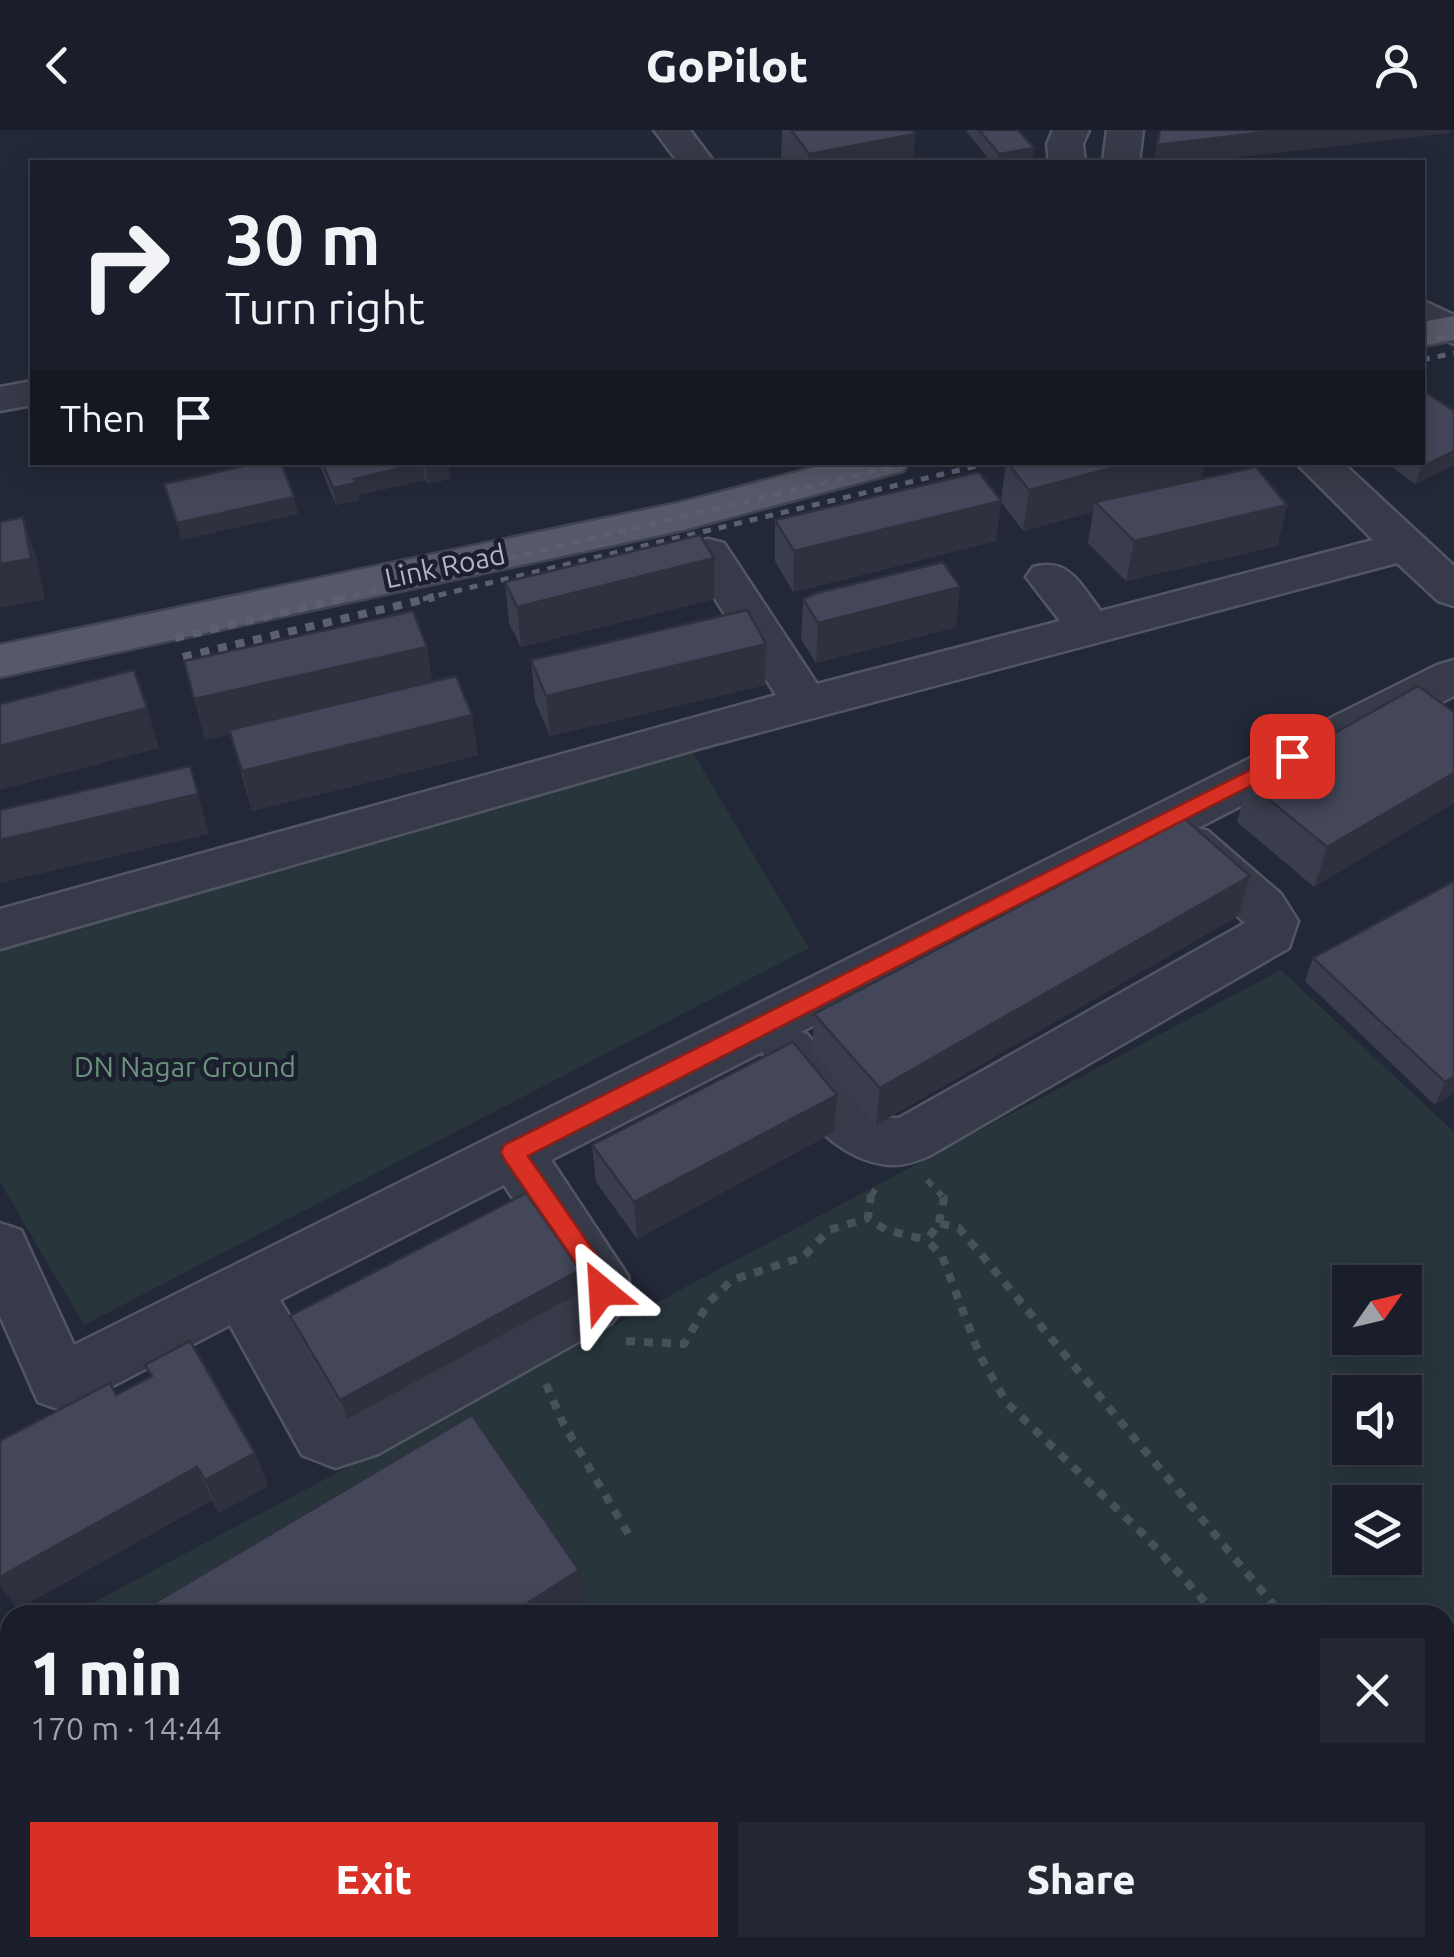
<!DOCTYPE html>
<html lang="en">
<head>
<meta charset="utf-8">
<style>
  :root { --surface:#1a1e2a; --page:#232732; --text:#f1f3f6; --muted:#9fa2a8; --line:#383c47; --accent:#d93025 }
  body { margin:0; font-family:Ubuntu,sans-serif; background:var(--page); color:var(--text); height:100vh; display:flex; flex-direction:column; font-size:38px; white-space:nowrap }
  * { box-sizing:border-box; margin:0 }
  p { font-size:32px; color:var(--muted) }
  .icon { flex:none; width:55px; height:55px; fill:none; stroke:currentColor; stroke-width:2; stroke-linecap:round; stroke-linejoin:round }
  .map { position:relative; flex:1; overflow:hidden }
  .panel { position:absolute; left:0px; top:1475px; width:1455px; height:352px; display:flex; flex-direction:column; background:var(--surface); border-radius:30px 30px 0 0; box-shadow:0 5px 25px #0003,0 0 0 2px var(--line) }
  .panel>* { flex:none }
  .banner { position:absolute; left:30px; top:30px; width:1395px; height:305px; border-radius:0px; box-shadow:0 5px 25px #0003,0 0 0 2px var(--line); background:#1a1e2a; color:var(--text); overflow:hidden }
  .needle { width:65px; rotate:56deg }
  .controls { position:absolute; left:1332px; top:1135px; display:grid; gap:20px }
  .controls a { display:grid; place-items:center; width:90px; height:90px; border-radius:0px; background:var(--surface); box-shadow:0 5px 25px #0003,0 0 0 2px var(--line); font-size:50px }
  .pin { position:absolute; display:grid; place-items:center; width:85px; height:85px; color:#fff; margin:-42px; border-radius:20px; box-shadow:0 5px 15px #0006 }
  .me { position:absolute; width:110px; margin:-55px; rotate:333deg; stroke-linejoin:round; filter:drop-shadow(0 0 8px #0008) }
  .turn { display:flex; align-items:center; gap:35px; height:210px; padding:0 30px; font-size:45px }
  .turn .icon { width:130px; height:130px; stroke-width:2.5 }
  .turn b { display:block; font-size:70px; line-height:85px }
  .then { display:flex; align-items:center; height:95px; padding:0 30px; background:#0003; gap:20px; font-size:38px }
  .round { display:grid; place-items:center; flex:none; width:105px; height:105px; border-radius:0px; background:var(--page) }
  .summary { display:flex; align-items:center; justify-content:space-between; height:170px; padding:0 30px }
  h1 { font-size:60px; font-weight:800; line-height:75px }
  .cta { display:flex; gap:20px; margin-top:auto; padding:20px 30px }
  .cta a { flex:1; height:115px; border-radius:0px; background:var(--accent); color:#fff; font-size:40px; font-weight:800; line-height:115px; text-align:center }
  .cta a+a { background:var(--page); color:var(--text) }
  header { display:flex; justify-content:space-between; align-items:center; height:130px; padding:0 30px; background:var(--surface); font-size:45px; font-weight:800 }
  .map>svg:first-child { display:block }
</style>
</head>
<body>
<header><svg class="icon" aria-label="back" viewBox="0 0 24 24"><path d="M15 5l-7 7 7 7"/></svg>GoPilot<svg class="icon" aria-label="person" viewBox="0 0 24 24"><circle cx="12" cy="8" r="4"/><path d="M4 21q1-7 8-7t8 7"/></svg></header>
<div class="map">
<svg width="1454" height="1827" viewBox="0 0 1454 1827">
  <rect width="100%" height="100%" fill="#232838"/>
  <!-- green -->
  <g fill="#28363c" fill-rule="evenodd">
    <path d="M687 613 809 818 84 1195 0 1052V799Z"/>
    <path d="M1281 840 1454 1002V1827H266L261 1818H1445V1485H89L85 1477ZM1350 1152H1405V1208H1350ZM1350 1262H1405V1318H1350ZM1350 1372H1405V1428H1350Z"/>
  </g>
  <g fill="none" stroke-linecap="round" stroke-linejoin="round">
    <!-- minor casing -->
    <g stroke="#525563" stroke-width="5">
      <g id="minor">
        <path d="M654 0H690L714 32H678Z"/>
        <path d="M1053 0H1089L1083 14 1085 32H1049L1047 14Z"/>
        <path d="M1107 0H1143L1139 32H1103Z"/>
        <path d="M1422 170 1454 185V214L1422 200Z"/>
        <path d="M32 251V275L0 281V257Z"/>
        <path d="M1295 332H1342L1454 436V476L1438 471 1397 433 701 618 0 819V779L776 565 686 423 692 413 708 409 724 413 817 554 1060 491 1026 447 1033 437C1070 427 1080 455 1101 481L1373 410Z"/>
        <path d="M1454 530V566L1198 698 1208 701 1281 764 1298 791 1289 818 929 1026C917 1031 904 1036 892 1035 834 1033 786 968 762 922L551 1030 628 1146C632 1166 624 1177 612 1193L378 1324 335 1338 302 1325 230 1195 82 1272 60 1280 38 1272 0 1186V1093L21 1100 74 1215 1437 535ZM1165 715 1172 727 1245 793 899 988C867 991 826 927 807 904L801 902ZM504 1055 570 1155 343 1278 280 1170Z"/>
        <path d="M10 1538V1608L0 1612V1542Z"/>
        <path d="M0 1666 10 1670V1761L0 1757Z"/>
        <path d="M12 1818H86L90 1827H16Z"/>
      </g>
    </g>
    <!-- major casing -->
    <g stroke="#404351" stroke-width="5">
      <g id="major">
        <path d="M1454 186V210L1422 216V192Z"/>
        <path d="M835 332H909L903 341 683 400 0 547V515L683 372Z"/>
      </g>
    </g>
    <!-- path-far1 -->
    <g stroke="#455258" stroke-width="6" stroke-dasharray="8 8" stroke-linecap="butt">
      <path d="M927 1050 942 1066"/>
      <path d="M871 1066 877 1057"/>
    </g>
    <!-- path -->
    <g stroke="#455258" stroke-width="8" stroke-dasharray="9 9" stroke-linecap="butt">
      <path d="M871 1064 868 1088 886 1100 927 1110"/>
      <path d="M939 1093 944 1068 940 1064"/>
      <path d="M626 1211 684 1214 709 1172 732 1150 803 1127 829 1100 868 1088"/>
      <path d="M546 1254 563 1293 630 1407"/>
      <path d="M1217 1485 1144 1405 1007 1273 980 1226 942 1126 927 1110 939 1093 959 1098 1282 1485"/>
      <path d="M1445 1683 1454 1693"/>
      <path d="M863 1818 872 1827"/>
      <path d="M1239 1818 1268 1827 1281 1818"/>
      <path d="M1167 1827 1169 1818"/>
    </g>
    <!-- minor -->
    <use href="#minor" fill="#373a48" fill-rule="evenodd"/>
    <!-- major -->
    <use href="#major" fill="#555968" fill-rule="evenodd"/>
    <!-- rail-far1 -->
    <g stroke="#5b5f71" stroke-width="5" stroke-dasharray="8 8" stroke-linecap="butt">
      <path d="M1422 212 1454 205"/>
      <path d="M1422 230 1454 223"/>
      <path d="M338 469 912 332"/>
      <path d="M423 469 993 332"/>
    </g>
    <!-- rail -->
    <g stroke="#5b5f71" stroke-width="8" stroke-dasharray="9 9" stroke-linecap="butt">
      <path d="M175 508 348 467"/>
      <path d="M183 527 434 467"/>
    </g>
  </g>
  <!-- wall -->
  <g fill="#3a3d4d">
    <path d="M782 0H912L915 4 913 32H785L781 27Z"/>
    <path d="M967 0H1018L1034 18 1032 32H991L967 2Z"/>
    <path d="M1454 281V335L1415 354 1385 332H1422Z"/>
    <path d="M318 332H448L450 349 428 354 425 350 358 365 359 370 336 375Z"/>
    <path d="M1006 332H1205L1201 349 1287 375 1277 416 1126 451 1088 413 1093 382 1023 401 1001 372Z"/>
    <path d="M1001 371 996 411 793 462 775 431V390Z"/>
    <path d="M714 428V469L521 517 509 493 505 452Z"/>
    <path d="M803 469 956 497 816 533 801 509Z"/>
    <path d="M766 514 765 555 550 606 535 571 531 530Z"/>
    <path d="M427 517 432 552 478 625 252 681 230 604 205 610Z"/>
    <path d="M1454 582V673L1314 757 1237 692 1248 652Z"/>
    <path d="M1454 751V963L1435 975 1305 851 1313 828Z"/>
    <path d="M1238 786 876 995 812 922 814 884Z"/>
    <path d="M834 1002 637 1109 596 1052 592 1015Z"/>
    <path d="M580 1140 583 1161 347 1289 297 1206 290 1186Z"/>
    <path d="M145 1235 255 1323 268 1356 219 1383 212 1370 18 1479 0 1454V1311L116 1265 151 1247Z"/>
  </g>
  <!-- shaded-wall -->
  <g fill="#2f323e">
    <path d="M1283 0H1451L1450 3 1199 32H1154L1157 15Z"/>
    <path d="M915 4 913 32H808L809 24Z"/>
    <path d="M1034 18 1032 32H998L999 24Z"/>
    <path d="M1454 321V335L1415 354 1421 337Z"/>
    <path d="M448 332 450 349 428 354 425 337Z"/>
    <path d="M1134 332H1205L1200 353 1095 372 1093 382 1023 401 1029 360Z"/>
    <path d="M423 333 425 350 358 365 359 370 336 375 333 358 354 349Z"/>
    <path d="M294 367 298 384 181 410 177 393Z"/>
    <path d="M1001 371 996 411 793 462 794 421Z"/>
    <path d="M1287 375 1277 416 1126 451 1134 411Z"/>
    <path d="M23 387 36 427 45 469 0 478V434Z"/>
    <path d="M714 428V469L521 517 517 477Z"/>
    <path d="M960 457 956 497 816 533 818 493Z"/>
    <path d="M766 514 765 555 550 606 546 566Z"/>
    <path d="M427 517 433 558 205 610 194 569Z"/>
    <path d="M147 578 159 618 0 660V616Z"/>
    <path d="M472 585 478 625 252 681 242 641Z"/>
    <path d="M190 636 209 704 0 753V710Z"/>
    <path d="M1454 643V673L1314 757 1327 717Z"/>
    <path d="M1250 746 1238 786 876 995 880 958Z"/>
    <path d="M1454 947V963L1435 975 1445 952Z"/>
    <path d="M837 965 834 1002 637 1109 634 1072Z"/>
    <path d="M580 1140 583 1161 347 1289 340 1270Z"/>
    <path d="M255 1323 268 1356 219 1383 205 1350Z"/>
    <path d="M197 1337 212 1370 18 1479 0 1454V1447Z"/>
    <path d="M579 1440 583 1471 561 1485H509Z"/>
  </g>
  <!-- building -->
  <g fill="#434759" stroke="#2f323e" stroke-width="2.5">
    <path d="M791 0H912L915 4 809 24Z"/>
    <path d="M979 0H1018L1034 18 999 24Z"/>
    <path d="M1160 0H1283L1157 15Z"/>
    <path d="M1422 260 1454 281V321L1421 337 1414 332H1422Z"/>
    <path d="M261 332H281L294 367 177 393 164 354Z"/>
    <path d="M322 332H447L425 337 423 333 354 349 356 353 333 358Z"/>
    <path d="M1007 332H1134L1029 360Z"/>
    <path d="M1256 337 1287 375 1134 411 1095 372Z"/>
    <path d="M979 342 1001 371 794 421 775 390Z"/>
    <path d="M23 387 31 429 0 434V392Z"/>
    <path d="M700 405 714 428 517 477 505 452Z"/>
    <path d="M943 432 960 457 818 493 803 469 817 463Z"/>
    <path d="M747 480 766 514 546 566 531 530Z"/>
    <path d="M413 481 427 517 194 569 184 531Z"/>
    <path d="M134 540 147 578 0 616V574Z"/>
    <path d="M456 546 472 585 242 641 229 600Z"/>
    <path d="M1418 556 1454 582V643L1327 717 1248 652Z"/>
    <path d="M190 636 198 664 0 710V680Z"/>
    <path d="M1185 689 1250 746 880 958 814 884Z"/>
    <path d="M1454 751V947L1445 952 1313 828Z"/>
    <path d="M793 912 837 965 634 1072 592 1015Z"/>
    <path d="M526 1063 580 1140 340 1270 290 1186Z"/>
    <path d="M190 1211 255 1323 205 1350 197 1337 0 1447V1311L110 1253 116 1265 152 1246 145 1235Z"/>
    <path d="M472 1285 579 1440 509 1485H134Z"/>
    <path d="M240 1818H784L787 1821 792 1818H837L843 1827H244Z"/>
  </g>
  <!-- route -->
  <path fill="#d93025" stroke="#8d1f18" stroke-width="2.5" d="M1292 619 1299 621V631L528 1026 611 1146 614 1161 610 1169 602 1172 593 1169 587 1149 504 1029 501 1022 504 1015Z"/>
  <g text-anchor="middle" stroke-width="9" stroke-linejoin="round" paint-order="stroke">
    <!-- street labels -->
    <g font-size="28" fill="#b2b5c4" stroke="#1c1f2d">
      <text transform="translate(445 436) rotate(-12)" y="10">Link Road</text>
    </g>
    <!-- park labels -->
    <g font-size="28" fill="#6b937d" stroke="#1c1f2d">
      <text x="185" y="947">DN Nagar Ground</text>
    </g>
  </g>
</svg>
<div class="controls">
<a><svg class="needle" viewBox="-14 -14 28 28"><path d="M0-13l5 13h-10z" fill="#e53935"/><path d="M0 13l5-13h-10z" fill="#9fa2a8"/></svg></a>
<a><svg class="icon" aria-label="sound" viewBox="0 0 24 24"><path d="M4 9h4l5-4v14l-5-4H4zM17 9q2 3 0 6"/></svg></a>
<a><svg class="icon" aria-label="layers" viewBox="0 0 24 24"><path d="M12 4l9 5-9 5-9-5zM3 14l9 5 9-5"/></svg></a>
</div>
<div class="pin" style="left:1292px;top:626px;background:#d93025"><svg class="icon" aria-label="arrive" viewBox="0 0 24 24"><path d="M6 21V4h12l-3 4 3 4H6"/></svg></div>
<svg class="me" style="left:602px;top:1161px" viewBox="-20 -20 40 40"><path d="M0-17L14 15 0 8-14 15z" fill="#d93025" stroke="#fff" stroke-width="4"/></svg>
<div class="banner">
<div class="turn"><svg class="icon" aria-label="right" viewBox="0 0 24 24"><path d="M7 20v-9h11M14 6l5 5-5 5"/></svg><div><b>30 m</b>Turn right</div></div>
<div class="then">Then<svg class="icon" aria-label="arrive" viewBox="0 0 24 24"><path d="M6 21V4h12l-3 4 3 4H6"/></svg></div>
</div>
<section class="panel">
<div class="summary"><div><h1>1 min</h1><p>170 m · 14:44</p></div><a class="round"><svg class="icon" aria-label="close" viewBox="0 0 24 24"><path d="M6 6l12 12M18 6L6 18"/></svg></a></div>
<div class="cta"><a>Exit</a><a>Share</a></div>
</section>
</div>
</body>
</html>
